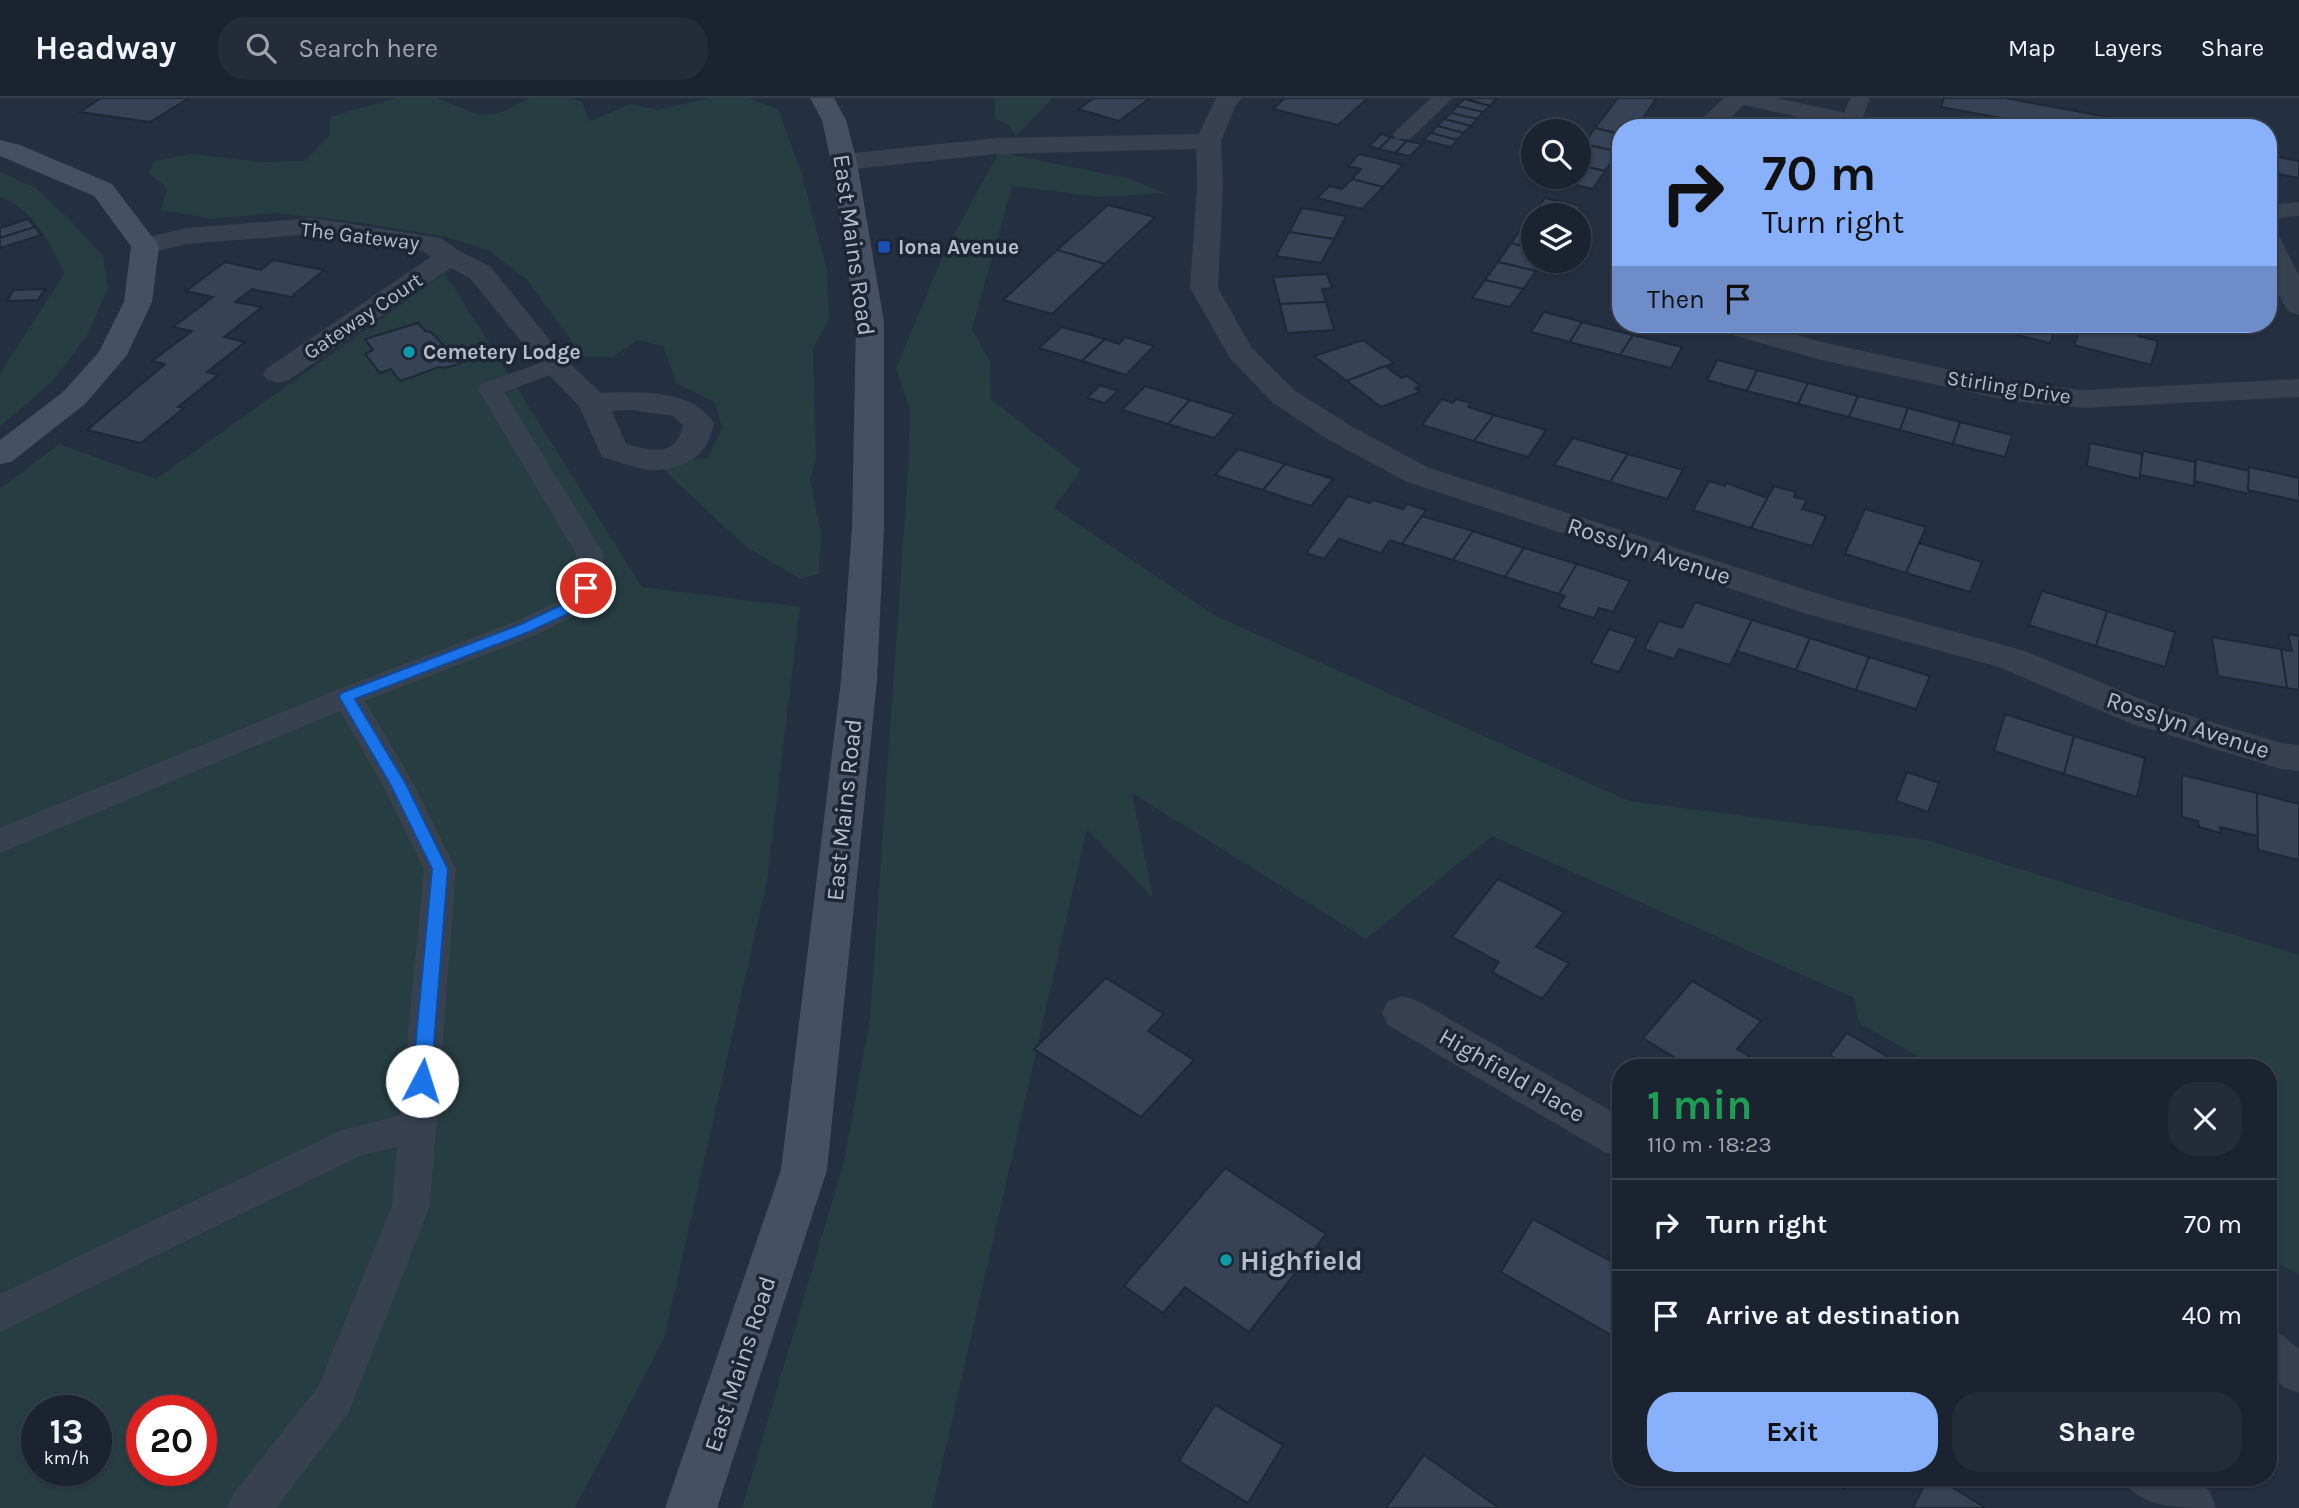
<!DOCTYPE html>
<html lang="en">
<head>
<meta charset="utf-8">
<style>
  :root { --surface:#1b2331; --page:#242b39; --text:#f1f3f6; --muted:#a0a4ab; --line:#39404d; --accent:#89b0fb }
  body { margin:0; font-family:Karla,sans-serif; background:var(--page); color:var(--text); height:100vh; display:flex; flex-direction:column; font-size:26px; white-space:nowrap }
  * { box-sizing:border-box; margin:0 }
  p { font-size:23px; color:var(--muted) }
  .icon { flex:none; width:38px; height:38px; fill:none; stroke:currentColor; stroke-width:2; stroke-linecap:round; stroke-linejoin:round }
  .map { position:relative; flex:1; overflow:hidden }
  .side { position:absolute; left:1612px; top:961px; width:665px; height:427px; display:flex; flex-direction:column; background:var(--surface); border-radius:28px; box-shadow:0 2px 5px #0004,0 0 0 2px var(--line) }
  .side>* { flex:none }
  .hud { position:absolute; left:1612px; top:21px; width:665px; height:214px; border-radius:28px; box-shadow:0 2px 5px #0004,0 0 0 2px var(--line); background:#89b0fb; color:#111; overflow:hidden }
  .controls { position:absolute; left:1521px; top:21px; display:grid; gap:14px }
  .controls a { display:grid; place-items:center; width:70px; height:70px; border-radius:50%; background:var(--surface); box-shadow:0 2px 5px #0004,0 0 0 2px var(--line); font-size:35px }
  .speed { position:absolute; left:21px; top:1297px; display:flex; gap:14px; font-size:35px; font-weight:700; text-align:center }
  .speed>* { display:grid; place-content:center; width:91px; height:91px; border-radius:50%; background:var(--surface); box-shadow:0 2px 5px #0004,0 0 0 2px var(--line); line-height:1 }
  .speed small { font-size:18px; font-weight:400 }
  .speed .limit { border:10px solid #d22; background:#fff; color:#111 }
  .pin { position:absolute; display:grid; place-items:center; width:60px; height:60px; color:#fff; margin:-30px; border:4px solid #fff; border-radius:50%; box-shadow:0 2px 7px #0007 }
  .me { position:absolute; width:77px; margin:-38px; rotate:5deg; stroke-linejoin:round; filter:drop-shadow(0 0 5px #0008) }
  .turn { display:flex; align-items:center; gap:24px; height:147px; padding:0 35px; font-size:32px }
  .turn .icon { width:91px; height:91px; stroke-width:2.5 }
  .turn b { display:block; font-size:49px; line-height:60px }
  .then { display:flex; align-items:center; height:66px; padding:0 35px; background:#0003; gap:14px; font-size:26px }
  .round { display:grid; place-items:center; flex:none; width:74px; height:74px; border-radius:28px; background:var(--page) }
  .headline { display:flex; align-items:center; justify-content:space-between; height:119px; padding:0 35px }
  h1 { font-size:42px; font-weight:700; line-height:52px; color:#1e9e55 }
  .button { display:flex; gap:14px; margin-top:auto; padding:14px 35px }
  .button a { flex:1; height:80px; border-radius:28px; background:var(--accent); color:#111; font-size:28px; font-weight:700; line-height:80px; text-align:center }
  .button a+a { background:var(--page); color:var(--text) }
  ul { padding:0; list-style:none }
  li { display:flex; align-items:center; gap:21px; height:91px; padding:0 35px; border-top:2px solid var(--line) }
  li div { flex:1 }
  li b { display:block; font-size:26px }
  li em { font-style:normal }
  header { display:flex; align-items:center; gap:42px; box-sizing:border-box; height:98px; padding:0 35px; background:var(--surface); border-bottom:2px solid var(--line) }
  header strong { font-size:33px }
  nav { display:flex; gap:38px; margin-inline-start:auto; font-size:24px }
  .search { width:490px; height:63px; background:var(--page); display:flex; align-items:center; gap:18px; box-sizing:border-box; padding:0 24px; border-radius:28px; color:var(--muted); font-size:26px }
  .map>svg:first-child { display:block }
</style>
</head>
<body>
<header>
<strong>Headway</strong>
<div class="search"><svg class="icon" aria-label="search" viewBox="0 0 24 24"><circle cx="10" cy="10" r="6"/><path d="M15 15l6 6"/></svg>Search here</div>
<nav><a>Map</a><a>Layers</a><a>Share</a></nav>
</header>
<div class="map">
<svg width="2299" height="1410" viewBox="0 0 2299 1410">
  <rect width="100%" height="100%" fill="#242f41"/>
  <!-- green -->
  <g fill="#263d41" fill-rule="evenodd">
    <path d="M396 0H437L479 17 500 15 529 0H570L582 4 590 23 630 6 658 12 709 0H749L778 11 801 73 827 172 829 221 813 250 816 361 810 381 821 436 819 476 800 481 745 448 654 363 708 360 722 330 715 304 677 286 663 248 638 242 612 259H583L527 182 490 153 447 139 356 124 276 115 213 121 161 112 167 90 149 75 154 63 190 56 264 64 305 63 330 37V19Z"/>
    <path d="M995 0H1053L1016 38 1009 27 995 21Z"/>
    <path d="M999 54 1131 81 1164 95 1100 99 1012 88 972 231 990 264 991 301 1081 372 1054 410 1214 517 1629 703 1926 742 2299 857V1177L2268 1159V970L1937 969 1859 925 1854 900 1492 738 1366 841 1132 695 1153 800 1087 731 932 1410H742L844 1063 870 920 908 374 910 312 896 270 944 155Z"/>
    <path d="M0 74 36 90 70 122 103 158 108 190 87 238 51 285 0 328V276L64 176C49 144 36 113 0 99Z"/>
    <path d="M445 175 642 489 800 509 767 783 664 1241 575 1410H0V391L59 346 156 381ZM37 1312H96V1372H37ZM142 1312H201V1372H142Z"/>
  </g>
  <!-- building -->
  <g fill="#364357" stroke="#1f2837" stroke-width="2">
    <path d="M101 0H189L150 24 80 14Z"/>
    <path d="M1094 0H1150L1119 23 1078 11Z"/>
    <path d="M1285 0H1368L1338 27 1273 11Z"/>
    <path d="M1465 0H1491L1496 1 1490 8Z"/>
    <path d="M1618 0H1652L1656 1 1636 30H1620V36L1595 30Z"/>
    <path d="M1944 0H2005L2145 26 2144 30H2056L1941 9Z"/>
    <path d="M1464 1 1490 8 1483 14 1457 8Z"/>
    <path d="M1457 8 1483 14 1477 21 1451 15Z"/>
    <path d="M1451 15 1477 21 1471 28 1444 21Z"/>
    <path d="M1444 21 1471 28 1464 35 1437 28Z"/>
    <path d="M1437 28 1464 35 1457 42 1431 35Z"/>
    <path d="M1595 30 1620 36 1619 54 1584 46Z"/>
    <path d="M1431 35 1457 42 1451 49 1423 42Z"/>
    <path d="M1381 36 1391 39 1379 51 1369 48Z"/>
    <path d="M1391 39 1407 43 1395 55 1379 51Z"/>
    <path d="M1407 43 1422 46 1410 58 1395 55Z"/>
    <path d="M1584 46 1619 54 1605 73 1578 67V53Z"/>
    <path d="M1359 56 1373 59 1403 67 1383 89 1352 81 1361 71 1348 68Z"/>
    <path d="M2268 57 2299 63V80L2268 74Z"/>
    <path d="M1578 67 1605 73 1593 91 1557 83 1560 79H1578Z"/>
    <path d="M1352 81 1383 89 1362 111 1317 100 1329 88 1342 91Z"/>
    <path d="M1545 100 1581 108 1575 117 1534 115Z"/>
    <path d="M1108 107 1155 119 1105 166 1057 152Z"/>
    <path d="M1302 110 1346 118 1334 141 1289 134Z"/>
    <path d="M28 121 35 129 0 140V130Z"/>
    <path d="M35 129 41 137 0 150V140Z"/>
    <path d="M1523 129 1533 132V151L1511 145Z"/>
    <path d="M1289 134 1334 141 1321 165 1276 158Z"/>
    <path d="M1511 145 1533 151V163H1543L1536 173 1498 164Z"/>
    <path d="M1057 152 1105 166 1052 216 1003 202Z"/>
    <path d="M273 162 324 172 291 199 252 191 235 204 262 209 224 239 245 244 207 274 218 277 178 309 184 310 141 345 87 332 165 266 152 263 192 233 173 229 213 199 186 193 225 164 261 172Z"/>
    <path d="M1498 164 1536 173 1523 191 1485 182Z"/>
    <path d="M1327 176 1332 190 1322 191 1326 204 1280 206 1273 179Z"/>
    <path d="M1485 182 1523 191 1510 209 1472 200Z"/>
    <path d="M45 191 38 202 7 203 14 192Z"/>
    <path d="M1326 204 1334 232 1287 235 1280 206Z"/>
    <path d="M1544 214 1582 224 1570 244 1531 234Z"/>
    <path d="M1582 224 1633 237 1620 257 1570 244Z"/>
    <path d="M418 225 425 233 431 234 450 254 462 256 461 265 445 270 439 269 400 283 391 271 380 275 365 256 373 252 365 241Z"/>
    <path d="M1972 226H2057L2050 245Z"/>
    <path d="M2082 226 2118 233 2120 226H2141L2138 238 2158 243 2151 267 2074 247Z"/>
    <path d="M1062 229 1105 241 1082 263 1039 250Z"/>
    <path d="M1633 237 1682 249 1671 270 1620 257Z"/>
    <path d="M1125 239 1154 248 1126 277 1082 263 1105 241 1119 246Z"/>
    <path d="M1363 242 1394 265 1347 283 1314 258Z"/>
    <path d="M1717 262 1757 272 1747 293 1707 282Z"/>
    <path d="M1385 268 1401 280 1407 278 1421 288 1415 290 1420 294 1381 309 1347 283Z"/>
    <path d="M1757 272 1808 285 1798 306 1747 293Z"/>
    <path d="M1808 285 1858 298 1849 319 1798 306Z"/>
    <path d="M1100 287 1118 293 1105 305 1087 300Z"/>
    <path d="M1145 288 1190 302 1168 326 1122 312Z"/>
    <path d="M1858 298 1908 310 1900 332 1849 319Z"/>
    <path d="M1442 301 1453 305 1456 301 1471 305 1468 309 1494 317 1474 343 1422 327Z"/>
    <path d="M1190 302 1235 316 1214 340 1168 326Z"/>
    <path d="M1908 310 1960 324 1953 346 1900 332Z"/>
    <path d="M1494 317 1546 332 1528 359 1474 343Z"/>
    <path d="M1960 324 2012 337 2005 359 1953 346Z"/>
    <path d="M1573 340 1628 356 1610 384 1554 367Z"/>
    <path d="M2090 345 2142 356 2140 381 2087 368Z"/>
    <path d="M1238 351 1285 366 1263 392 1215 377Z"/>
    <path d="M2143 353 2195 364 2194 388 2140 377Z"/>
    <path d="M1628 356 1683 372 1667 401 1610 384Z"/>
    <path d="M2196 361 2249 373V396L2195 383Z"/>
    <path d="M1285 366 1333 381 1311 408 1263 392Z"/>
    <path d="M2249 369 2299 380V403L2248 392Z"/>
    <path d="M1709 383 1725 388 1726 385 1768 400 1751 430 1693 412Z"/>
    <path d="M1774 388 1796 394 1794 399 1807 402 1802 411 1826 418 1812 448 1751 430Z"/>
    <path d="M1348 398 1370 405 1373 402 1403 411 1407 406 1426 412 1402 446 1390 442 1381 455 1339 441 1324 461 1306 455Z"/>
    <path d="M1865 411 1926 429 1906 475 1845 456Z"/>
    <path d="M1422 418 1473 433 1453 462 1402 446Z"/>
    <path d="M1473 433 1524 450 1505 479 1453 462Z"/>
    <path d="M1919 445 1982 464 1970 494 1906 475Z"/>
    <path d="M1524 450 1577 466 1559 496 1505 479Z"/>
    <path d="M1577 466 1630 483 1613 514 1599 510 1594 520 1558 509 1565 498 1559 496Z"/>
    <path d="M2042 493 2107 513 2096 548 2029 527Z"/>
    <path d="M1695 504 1752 522 1730 567 1679 551 1674 561 1644 551 1659 523 1682 530Z"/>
    <path d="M2107 513 2175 534 2165 569 2096 548Z"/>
    <path d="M1752 522 1810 540 1796 572 1737 553Z"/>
    <path d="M1609 531 1637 540 1619 574 1591 565Z"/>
    <path d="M2288 536 2299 538V592L2287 590 2281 551 2292 553Z"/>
    <path d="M2212 539 2281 551 2287 590 2218 578Z"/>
    <path d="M1810 540 1869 559 1856 592 1796 572Z"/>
    <path d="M1869 559 1930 578 1916 611 1856 592Z"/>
    <path d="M2005 616 2074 638 2064 676 1994 653Z"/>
    <path d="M2074 638 2145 660 2137 699 2064 676Z"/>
    <path d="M1907 674 1939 685 1928 714 1896 703Z"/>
    <path d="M2182 677 2257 695 2258 738 2220 729 2221 735 2199 729 2198 723 2182 719Z"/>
    <path d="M2257 695 2299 706V762L2258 752Z"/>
    <path d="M1498 781 1564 814 1536 849 1569 865 1542 901 1492 874 1499 864 1452 839Z"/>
    <path d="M1106 880 1164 916 1148 933 1194 962 1141 1019 1034 951Z"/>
    <path d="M1692 883 1761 923 1737 951 1765 968 1764 970H1692L1643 940Z"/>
    <path d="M1847 935 1907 970H1852L1830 957Z"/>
    <path d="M1225 1070 1326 1136 1249 1234 1185 1189 1163 1215 1124 1188Z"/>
    <path d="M1533 1121 1620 1168V1242L1501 1174Z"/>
    <path d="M1215 1307 1283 1347 1248 1405 1179 1363Z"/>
    <path d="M1424 1357 1499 1410H1386Z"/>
    <path d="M1825 1379H1850L1844 1391Z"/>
    <path d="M1928 1379H1935L1986 1410H1913Z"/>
  </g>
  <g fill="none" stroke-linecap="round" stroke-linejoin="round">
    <!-- lane -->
    <g fill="#384150" fill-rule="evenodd">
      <path d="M1431 0H1453L1410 41H1396L1393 37 1396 33Z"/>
      <path d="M1850 0H1870L1861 24 1852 30 1844 28 1841 24Z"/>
      <path d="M2299 104V118L2268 121V107Z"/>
      <path d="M555 260 564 262 567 267 564 272 504 294 604 456 600 490 579 515 534 538 365 603 414 686 456 771 430 1108 348 1316 276 1410H227L234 1395 318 1289 392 1108 397 1049 362 1057 0 1234V1196L342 1032 400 1017 424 771 382 686 340 613 0 755V730L336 592 514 524 559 503 572 488 576 456 478 291 481 286Z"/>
      <path d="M2268 1231 2282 1237 2299 1251V1295L2285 1290 2268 1275Z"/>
    </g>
    <!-- street -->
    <g fill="#384150" fill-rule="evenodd">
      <path d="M1216 0H1242L1235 9 1221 43 1223 88 1218 190 1251 249 1294 292 1351 328 1429 370 1831 500 2025 553 2158 608 2282 645 2299 647V673L2281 671 2132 626 1999 569 1807 516 1407 384 1329 342 1272 304 1230 260 1190 190 1197 88 1196 51 997 56 844 72 835 69 831 64 835 59 844 56 997 40 1199 36Z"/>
      <path d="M1724 0H1777L1892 25 1895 30H1847L1744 7 1719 30H1692Z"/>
      <path d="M312 120 441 140 459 153 490 168 565 261 601 295C638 294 691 290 714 325 708 357 689 369 656 372 640 373 618 363 602 359L579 308 545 273 470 180 451 170 289 282 278 285 267 282 263 276 267 270 431 159 423 153 312 136 187 146 145 156 135 154 131 148 135 142 187 130ZM632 312 673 318 683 327C676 360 652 353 626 346L612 313Z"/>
      <path d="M2268 134 2278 136 2299 178V217L2289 214C2270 187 2268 166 2268 134Z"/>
      <path d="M1711 226H1756L1826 245 2012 285 2083 292 2299 281V299L2083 310 2012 303 1821 262 1715 232Z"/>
      <path d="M1403 898 1418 903 1620 1018V1059L1604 1054 1388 927 1382 915 1388 903Z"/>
      <path d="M2120 1379H2190L2209 1392 2216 1410C2176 1410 2139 1410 2120 1379Z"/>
    </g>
    <!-- secondary -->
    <g fill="#465063" fill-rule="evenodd">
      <path d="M810 0H834L846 22 857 64 884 224V429L877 582 827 1072 717 1410H665L781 1072 841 582 852 429 856 224 831 64 822 22Z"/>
      <path d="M0 42 20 47 112 86 159 148 152 204 127 257 85 306 11 364 0 366V342L63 294 99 254 124 204 131 148 94 98 0 58Z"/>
    </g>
  </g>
  <!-- route -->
  <path fill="#1a73e8" stroke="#114b97" stroke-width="2" d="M586 485 593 490 574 513 529 534 355 601 406 686 448 771 431 983 428 989 422 991 415 989 412 983 432 771 390 686 339 599 341 595 519 527 564 506 581 487Z"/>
  <!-- markers -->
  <rect fill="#1a4fb4" stroke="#1d2635" stroke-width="2.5" x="877" y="142" width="14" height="14" rx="3.5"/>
  <g fill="#0f9aa8" stroke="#1d2635" stroke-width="2.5">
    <circle cx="409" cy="254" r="7"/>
    <circle cx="1226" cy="1162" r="7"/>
  </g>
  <g text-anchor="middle" stroke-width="7" stroke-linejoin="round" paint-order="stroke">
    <!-- far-street labels -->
    <g font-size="21" fill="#b5bccb" stroke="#1d2635">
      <text transform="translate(360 138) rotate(7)" y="7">The Gateway</text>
      <text transform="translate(363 218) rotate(-34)" y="7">Gateway Court</text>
      <text transform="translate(2009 289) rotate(9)" y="7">Stirling Drive</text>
    </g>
    <!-- far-poi labels -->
    <g font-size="21" font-weight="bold" fill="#b5bccb" stroke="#1d2635" text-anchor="start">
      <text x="898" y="156">Iona Avenue</text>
      <text x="423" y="261">Cemetery Lodge</text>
    </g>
    <!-- street labels -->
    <g font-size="24" fill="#b5bccb" stroke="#1d2635">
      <text transform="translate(854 147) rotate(82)" y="8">East Mains Road</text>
      <text transform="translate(1649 453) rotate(18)" y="8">Rosslyn Avenue</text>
      <text transform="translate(2188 627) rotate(18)" y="8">Rosslyn Avenue</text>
      <text transform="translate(844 712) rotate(-84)" y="8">East Mains Road</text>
      <text transform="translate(1512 977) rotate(30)" y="8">Highfield Place</text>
      <text transform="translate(740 1266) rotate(-72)" y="8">East Mains Road</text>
    </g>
    <!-- near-poi labels -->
    <g font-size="28" font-weight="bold" fill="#b5bccb" stroke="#1d2635" text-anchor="start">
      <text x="1240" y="1172">Highfield</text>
    </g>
  </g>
</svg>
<div class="controls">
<a><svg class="icon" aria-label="search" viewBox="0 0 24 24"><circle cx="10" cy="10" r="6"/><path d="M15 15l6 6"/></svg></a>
<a><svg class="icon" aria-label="layers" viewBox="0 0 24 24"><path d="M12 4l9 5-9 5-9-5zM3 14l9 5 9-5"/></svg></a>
</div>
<div class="speed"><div>13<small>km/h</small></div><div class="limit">20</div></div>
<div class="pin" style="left:586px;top:490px;background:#d93025"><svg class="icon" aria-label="arrive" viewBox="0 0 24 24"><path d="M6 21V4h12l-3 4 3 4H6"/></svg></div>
<svg class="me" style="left:422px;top:983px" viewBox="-20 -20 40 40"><circle r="19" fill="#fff"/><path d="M0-13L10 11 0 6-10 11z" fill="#1a73e8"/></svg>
<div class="hud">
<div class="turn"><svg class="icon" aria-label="right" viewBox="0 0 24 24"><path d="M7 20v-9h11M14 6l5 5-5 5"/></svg><div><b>70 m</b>Turn right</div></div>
<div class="then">Then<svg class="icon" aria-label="arrive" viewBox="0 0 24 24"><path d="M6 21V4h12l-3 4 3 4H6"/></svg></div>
</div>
<section class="side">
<div class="headline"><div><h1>1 min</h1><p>110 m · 18:23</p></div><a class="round"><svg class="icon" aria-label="close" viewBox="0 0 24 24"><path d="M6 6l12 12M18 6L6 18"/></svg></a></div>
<ul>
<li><svg class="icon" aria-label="right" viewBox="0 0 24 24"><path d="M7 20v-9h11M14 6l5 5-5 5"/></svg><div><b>Turn right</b></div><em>70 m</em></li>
<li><svg class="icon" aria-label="arrive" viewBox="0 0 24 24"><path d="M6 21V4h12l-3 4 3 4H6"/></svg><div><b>Arrive at destination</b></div><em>40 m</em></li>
</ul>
<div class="button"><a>Exit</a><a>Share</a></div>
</section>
</div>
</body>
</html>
